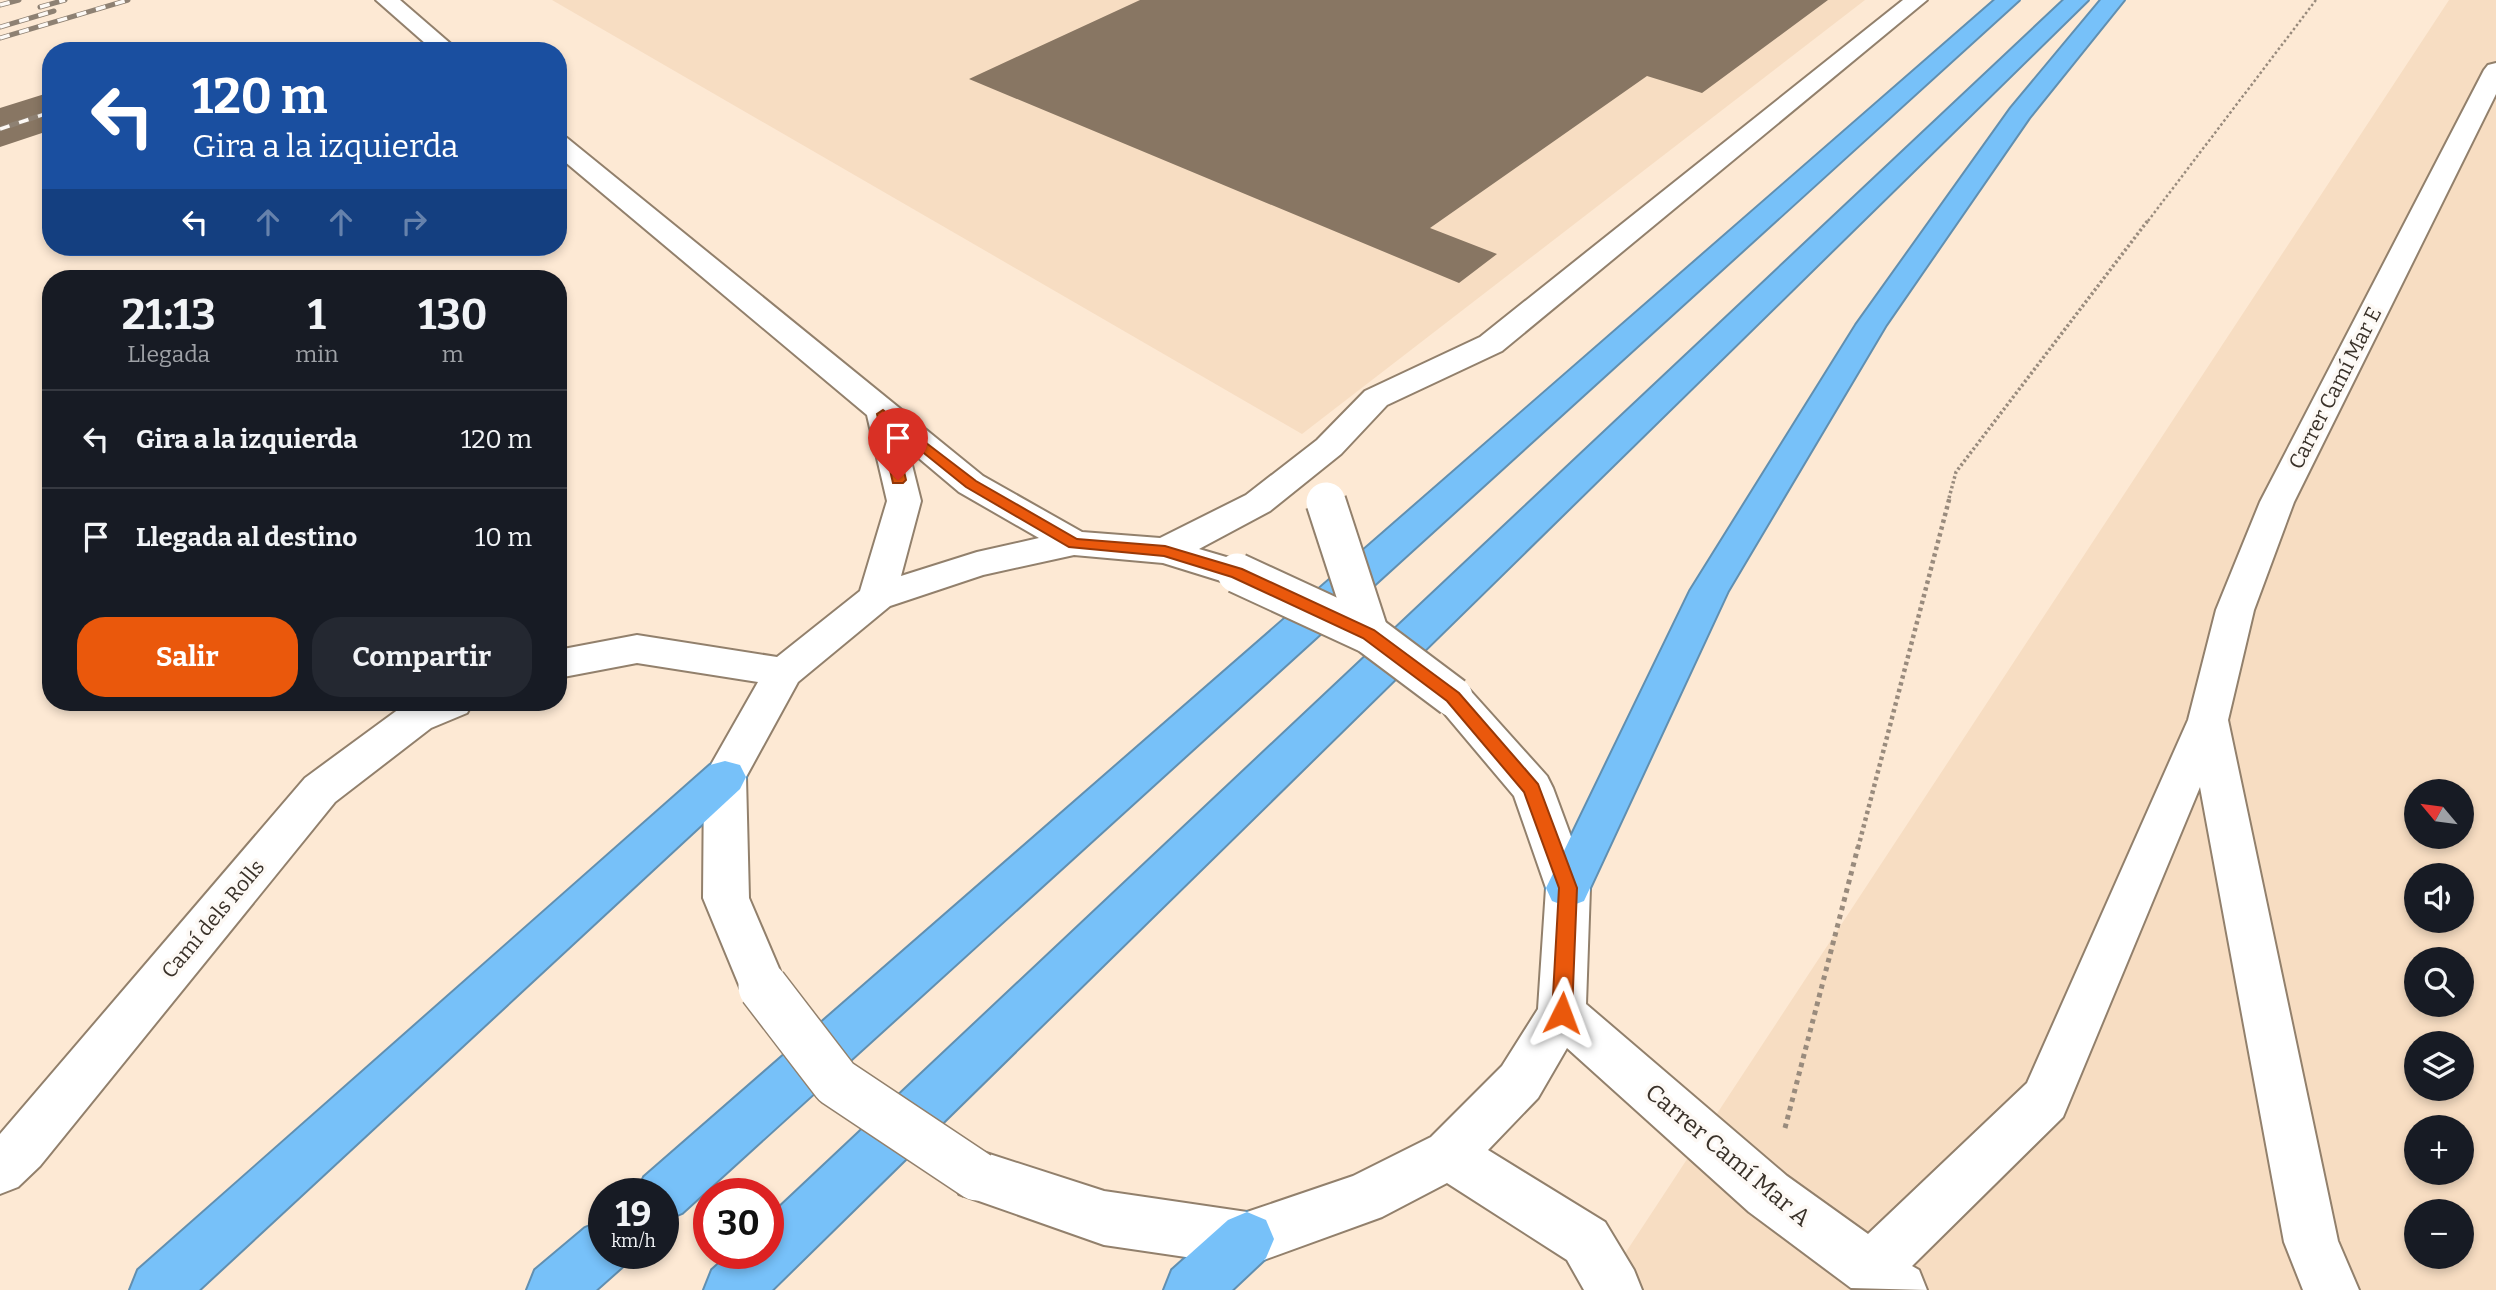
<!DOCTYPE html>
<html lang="es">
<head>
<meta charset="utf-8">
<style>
  :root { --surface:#171b24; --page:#242831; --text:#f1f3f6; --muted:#9ea1a6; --line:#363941; --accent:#ea580c }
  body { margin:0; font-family:Bitter,serif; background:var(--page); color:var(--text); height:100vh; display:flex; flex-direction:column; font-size:26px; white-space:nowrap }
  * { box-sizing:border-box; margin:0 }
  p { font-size:23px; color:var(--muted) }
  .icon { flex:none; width:38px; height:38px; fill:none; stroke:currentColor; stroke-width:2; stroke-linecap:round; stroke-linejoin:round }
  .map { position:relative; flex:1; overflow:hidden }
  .side { position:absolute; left:42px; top:270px; width:525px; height:441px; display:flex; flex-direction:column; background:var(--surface); border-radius:28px; box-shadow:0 4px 10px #0003 }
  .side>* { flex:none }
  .hud { position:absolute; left:42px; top:42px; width:525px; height:214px; border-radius:28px; box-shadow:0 4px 10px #0003; background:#1a4fa0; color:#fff; overflow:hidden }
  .needle { width:46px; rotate:299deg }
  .controls { position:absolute; left:2404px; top:779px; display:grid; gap:14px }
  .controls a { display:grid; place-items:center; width:70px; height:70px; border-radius:50%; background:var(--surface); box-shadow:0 4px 10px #0003; font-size:35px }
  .speed { position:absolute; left:588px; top:1178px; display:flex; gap:14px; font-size:35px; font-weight:700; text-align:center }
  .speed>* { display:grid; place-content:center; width:91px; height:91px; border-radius:50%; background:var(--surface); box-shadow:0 4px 10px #0003; line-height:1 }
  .speed small { font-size:18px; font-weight:400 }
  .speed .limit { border:10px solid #d22; background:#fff; color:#111 }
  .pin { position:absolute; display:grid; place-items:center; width:60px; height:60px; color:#fff; margin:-72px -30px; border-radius:50% 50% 50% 0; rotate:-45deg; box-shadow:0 0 7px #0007 }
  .pin .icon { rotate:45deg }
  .me { position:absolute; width:77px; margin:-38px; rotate:3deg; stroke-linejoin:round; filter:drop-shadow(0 0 5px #0008) }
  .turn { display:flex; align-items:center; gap:24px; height:147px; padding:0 35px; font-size:32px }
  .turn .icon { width:91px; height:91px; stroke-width:2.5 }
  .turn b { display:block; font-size:49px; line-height:60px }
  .lanes { display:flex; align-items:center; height:66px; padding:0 35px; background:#0003; justify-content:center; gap:35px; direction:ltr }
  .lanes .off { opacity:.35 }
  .eta { display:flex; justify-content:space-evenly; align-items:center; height:119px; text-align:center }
  .eta b { font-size:42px; font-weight:700; line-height:49px }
  .button { display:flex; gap:14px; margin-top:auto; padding:14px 35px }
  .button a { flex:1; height:80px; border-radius:28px; background:var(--accent); color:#fff; font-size:28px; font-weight:700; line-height:80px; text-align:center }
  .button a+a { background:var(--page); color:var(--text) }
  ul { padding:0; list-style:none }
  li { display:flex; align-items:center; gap:21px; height:98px; padding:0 35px; border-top:2px solid var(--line) }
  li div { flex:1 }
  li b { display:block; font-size:26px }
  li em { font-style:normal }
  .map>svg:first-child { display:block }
</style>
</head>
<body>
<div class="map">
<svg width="2496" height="1290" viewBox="0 0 2496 1290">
  <rect width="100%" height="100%" fill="#fde9d4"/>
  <!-- built -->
  <g fill="#f7ddc2" fill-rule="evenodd">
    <path d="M552 0H1865L1302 434Z"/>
    <path d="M2449 0H2496V1290H1601ZM2417 791H2462V836H2417ZM2417 875H2462V920H2417ZM2417 959H2462V1004H2417ZM2417 1043H2462V1088H2417ZM2417 1127H2462V1172H2417ZM2417 1211H2462V1256H2417Z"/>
  </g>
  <!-- building -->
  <g fill="#887663">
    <path d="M1140 0H1828L1702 93 1647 76 1430 228 1497 254 1459 283 969 79Z"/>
    <path d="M51 92V130L0 147V108Z"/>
  </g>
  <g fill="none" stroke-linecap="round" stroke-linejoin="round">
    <!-- minor casing -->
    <g stroke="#92806c" stroke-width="4">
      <g id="minor">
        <path d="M376 0H400L459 51H434Z"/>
        <path d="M1903 0H1927L1502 351 1387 405 1341 454 1270 511 1199 549 1250 564 1255 573 1250 582 1237 586 1163 563 1074 555 983 575 890 606 798 682 746 777 749 898 787 987 780 1002 763 1008 746 1002 703 898 704 777 758 682 637 663 558 678V650L637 635 777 657 860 591 887 501 867 415 558 156V135L567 138 983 476 1082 532 1160 538 1246 495 1317 440 1365 391 1480 337ZM908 449 959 492 1039 538 977 552 901 576 921 501Z"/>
        <path d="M2496 63V94L2294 502 2254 610 2228 720 2338 1241 2359 1290H2303L2284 1242 2200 787 2063 1117 1912 1266 1919 1270 1927 1290 1851 1288 1749 1212 1567 1048 1538 1098 1488 1150 1605 1222 1634 1270 1642 1290H1584L1567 1260 1447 1183 1382 1217 1247 1266 1104 1245 959 1194 951 1176 959 1158 977 1150 1104 1191 1247 1212 1353 1176 1431 1137 1502 1066 1538 1009 1546 888 1514 796 1439 707 1433 697 1439 687 1453 682 1467 687 1547 776 1553 788 1590 888 1586 1004 1787 1176 1868 1234 2027 1083 2188 720 2216 610 2260 502 2484 70 2488 65Z"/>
        <path d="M414 702H473L467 713 431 728 335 802 40 1166 18 1187 0 1194V1134L305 778 403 706Z"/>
      </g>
    </g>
    <!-- highway casing -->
    <g stroke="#618fb0" stroke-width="4">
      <g id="highway">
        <path d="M1995 0H2019L682 1213 663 1221V1194H637L644 1177Z"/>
        <path d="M2064 0H2088L772 1290H704L712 1270 731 1253H768V1218Z"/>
        <path d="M2101 0H2124L2029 118 1886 325 1728 591 1584 901 1568 907 1552 901 1546 888 1690 591 1856 325 2011 108Z"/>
        <path d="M725 761 740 765 746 777 740 789 199 1290H130L138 1270 710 765Z"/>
        <path d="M1247 1212 1266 1220 1274 1239 1266 1258 1232 1290H1164L1172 1270 1228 1220Z"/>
        <path d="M604 1220V1253H629L623 1266 596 1290H527L535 1270 585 1228Z"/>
      </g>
    </g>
    <!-- path-far3 -->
    <path stroke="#998b7d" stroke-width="2.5" stroke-dasharray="2.5 2.5" stroke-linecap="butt" d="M2148 221 2316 0"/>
    <!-- path-far2 -->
    <path stroke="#998b7d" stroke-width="3.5" stroke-dasharray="2.5 2.5" stroke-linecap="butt" d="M1949 498 1956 472 2149 219"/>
    <!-- path-far1 -->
    <path stroke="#998b7d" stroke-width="4.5" stroke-dasharray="3.5 3.5" stroke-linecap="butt" d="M1858 848 1950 496"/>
    <!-- path -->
    <path stroke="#998b7d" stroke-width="5" stroke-dasharray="4.5 4.5" stroke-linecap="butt" d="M1785 1128 1858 847"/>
    <!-- minor -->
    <use href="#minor" fill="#fff" fill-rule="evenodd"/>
    <!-- highway -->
    <use href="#highway" fill="#77c1f9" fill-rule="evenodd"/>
    <!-- rail casing -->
    <g stroke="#8e8173" stroke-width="5">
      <g id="rail">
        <path d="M0 5 19 0"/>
        <path d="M40 7 65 0"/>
        <path d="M0 27 54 11"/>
        <path d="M0 38 128 0"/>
        <path d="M0 129 51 112"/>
      </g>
    </g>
    <!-- rail -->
    <use href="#rail" stroke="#fdf9f5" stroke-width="3.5" stroke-dasharray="10" stroke-linecap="butt"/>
    <!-- minor-bridge-far1 casing -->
    <g stroke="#92806c" stroke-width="43" stroke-linecap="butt">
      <g id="minor-bridge-far1">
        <path d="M1326 502 1369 634"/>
        <path d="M1237 573 1369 634 1453 697"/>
      </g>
    </g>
    <!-- minor-bridge casing -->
    <g stroke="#92806c" stroke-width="52" stroke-linecap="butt">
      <path id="minor-bridge" d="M763 987 836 1082 977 1176"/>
    </g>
    <!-- minor-bridge-far1 -->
    <use href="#minor-bridge-far1" stroke="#fff" stroke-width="39"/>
    <!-- minor-bridge -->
    <use href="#minor-bridge" stroke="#fff" stroke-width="49"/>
  </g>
  <!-- route -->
  <path fill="#ea580c" stroke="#983908" stroke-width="2" d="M883 410 976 481 1077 539 1165 546 1242 569 1374 630 1459 693 1538 784 1577 888 1572 1013 1569 1020 1562 1022 1555 1020 1552 1013 1559 888 1524 792 1447 701 1363 638 1232 577 1164 556 1069 547 966 487 894 429 906 480 903 483H893L877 414Z"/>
  <g text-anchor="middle" stroke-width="7" stroke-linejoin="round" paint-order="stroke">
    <!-- street labels -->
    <g font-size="21" fill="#393129" stroke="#fdf9f5">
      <text transform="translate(2335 388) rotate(-63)" y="7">Carrer Camí Mar E</text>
      <text transform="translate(213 919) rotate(-50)" y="7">Camí dels Rolls</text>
    </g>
    <!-- near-street labels -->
    <g font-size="24" fill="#393129" stroke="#fdf9f5">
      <text transform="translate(1728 1155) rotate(40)" y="8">Carrer Camí Mar A</text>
    </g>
  </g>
</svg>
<div class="controls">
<a><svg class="needle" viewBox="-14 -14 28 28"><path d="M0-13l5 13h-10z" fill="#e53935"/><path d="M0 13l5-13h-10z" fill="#9ea1a6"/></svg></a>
<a><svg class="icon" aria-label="sound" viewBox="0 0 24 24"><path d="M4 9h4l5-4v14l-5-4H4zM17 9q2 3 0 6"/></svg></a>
<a><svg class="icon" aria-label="search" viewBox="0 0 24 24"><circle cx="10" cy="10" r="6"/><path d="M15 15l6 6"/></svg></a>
<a><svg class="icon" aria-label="layers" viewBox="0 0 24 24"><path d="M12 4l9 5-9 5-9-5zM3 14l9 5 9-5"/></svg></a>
<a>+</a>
<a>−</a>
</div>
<div class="speed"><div>19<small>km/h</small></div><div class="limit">30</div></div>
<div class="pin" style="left:898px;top:480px;background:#d93025"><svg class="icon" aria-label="arrive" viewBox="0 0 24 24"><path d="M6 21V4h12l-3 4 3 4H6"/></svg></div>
<svg class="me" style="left:1562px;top:1013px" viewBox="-20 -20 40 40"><path d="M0-17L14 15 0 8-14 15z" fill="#ea580c" stroke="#fff" stroke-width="4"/></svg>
<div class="hud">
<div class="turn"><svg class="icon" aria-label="left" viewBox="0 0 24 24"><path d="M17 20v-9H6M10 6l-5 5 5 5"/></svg><div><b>120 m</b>Gira a la izquierda</div></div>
<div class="lanes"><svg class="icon" aria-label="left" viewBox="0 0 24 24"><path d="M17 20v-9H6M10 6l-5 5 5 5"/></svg><svg class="icon off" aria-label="ahead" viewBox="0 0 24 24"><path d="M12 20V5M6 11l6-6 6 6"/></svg><svg class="icon off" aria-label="ahead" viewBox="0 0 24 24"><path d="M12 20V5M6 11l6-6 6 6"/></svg><svg class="icon off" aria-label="right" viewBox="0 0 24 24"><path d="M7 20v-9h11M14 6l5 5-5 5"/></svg></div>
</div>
<section class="side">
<div class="eta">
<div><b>21:13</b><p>Llegada</p></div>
<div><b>1</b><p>min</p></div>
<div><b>130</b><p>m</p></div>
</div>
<ul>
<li><svg class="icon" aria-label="left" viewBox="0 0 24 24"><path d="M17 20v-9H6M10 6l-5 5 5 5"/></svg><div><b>Gira a la izquierda</b></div><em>120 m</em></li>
<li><svg class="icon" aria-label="arrive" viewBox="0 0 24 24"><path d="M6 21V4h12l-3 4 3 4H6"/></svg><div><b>Llegada al destino</b></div><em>10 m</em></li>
</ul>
<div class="button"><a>Salir</a><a>Compartir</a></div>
</section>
</div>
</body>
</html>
